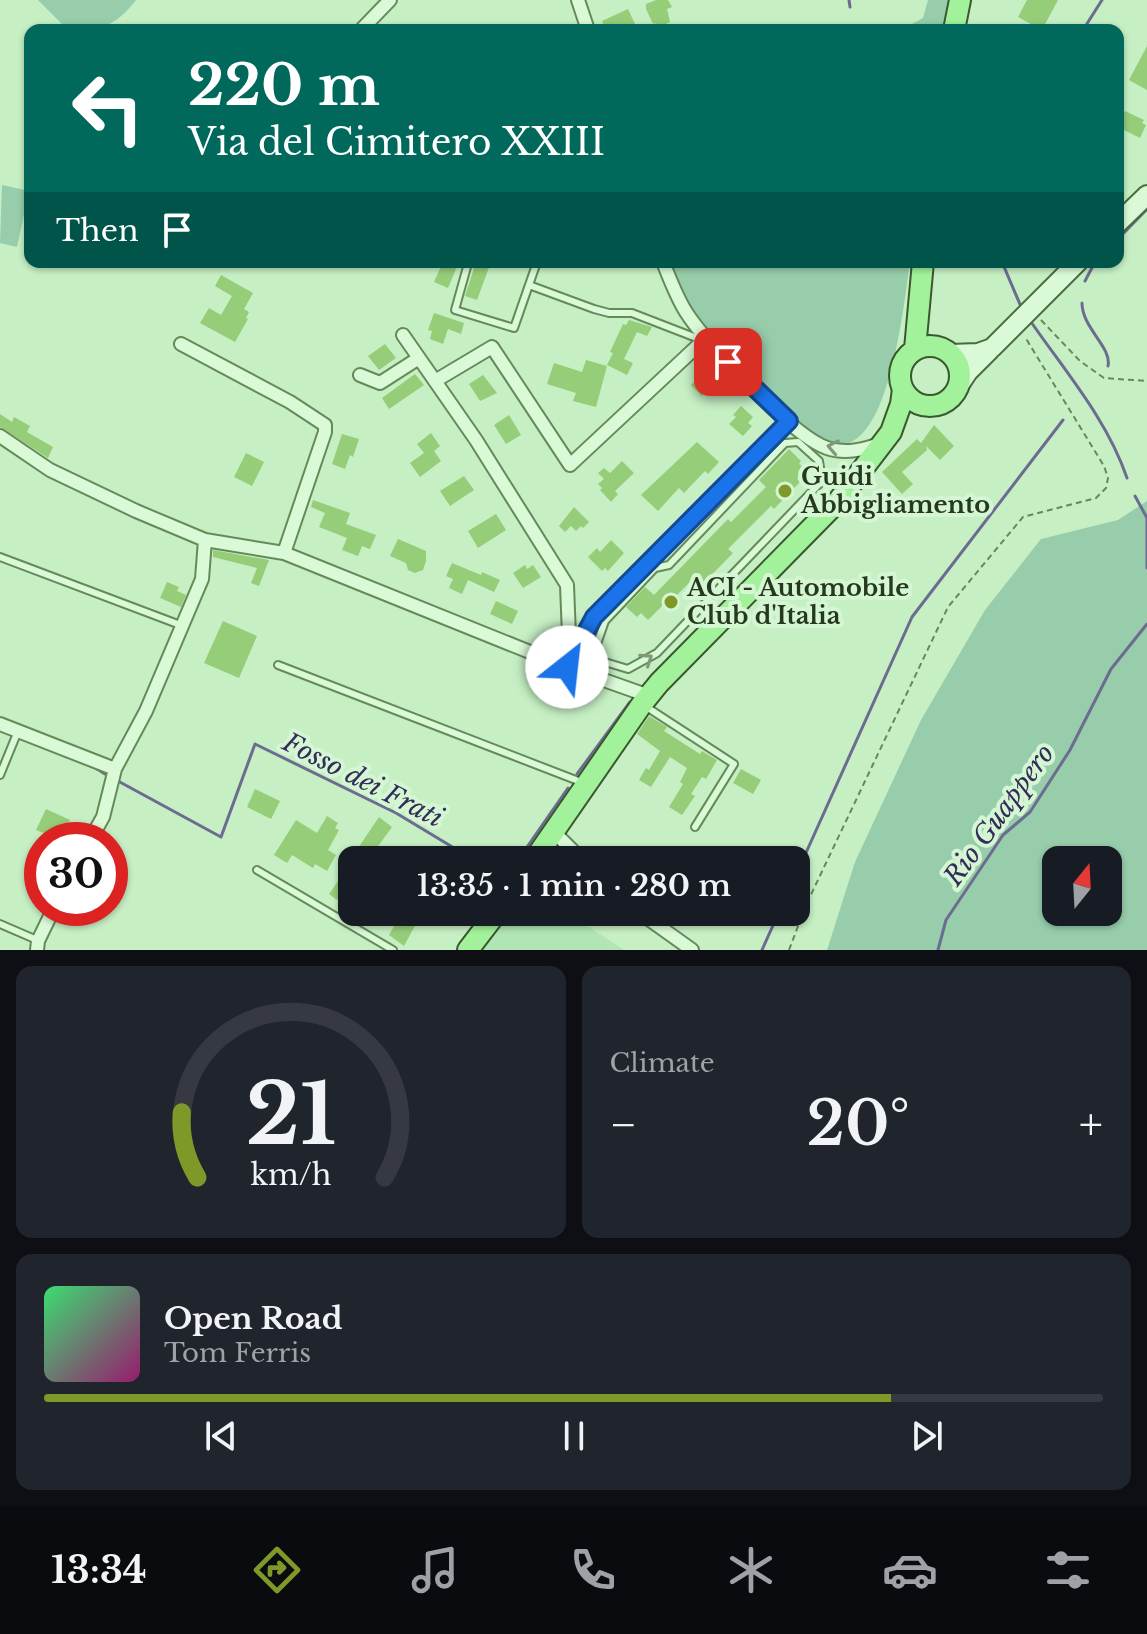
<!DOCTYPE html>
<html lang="en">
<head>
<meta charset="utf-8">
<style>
  :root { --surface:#171b24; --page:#20242c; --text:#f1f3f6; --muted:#9ea1a6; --line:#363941; --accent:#7f9929 }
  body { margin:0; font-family:"Libre Baskerville",serif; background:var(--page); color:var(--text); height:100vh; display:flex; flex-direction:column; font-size:30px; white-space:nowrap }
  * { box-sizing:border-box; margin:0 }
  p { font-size:26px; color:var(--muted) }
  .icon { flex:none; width:44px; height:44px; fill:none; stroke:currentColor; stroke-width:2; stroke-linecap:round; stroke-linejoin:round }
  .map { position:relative; height:950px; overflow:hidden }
  .side { display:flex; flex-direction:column; gap:16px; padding:16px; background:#0d0f14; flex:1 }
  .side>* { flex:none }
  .top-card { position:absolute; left:24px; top:24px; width:1100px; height:244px; border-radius:16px; box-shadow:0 2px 6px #0004; background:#00695c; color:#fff; overflow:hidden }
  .needle { width:52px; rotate:18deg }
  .controls { position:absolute; left:1042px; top:846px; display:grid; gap:16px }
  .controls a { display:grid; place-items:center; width:80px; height:80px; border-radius:16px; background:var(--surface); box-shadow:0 2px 6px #0004; font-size:40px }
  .speed { position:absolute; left:24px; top:822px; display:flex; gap:16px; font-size:40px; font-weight:700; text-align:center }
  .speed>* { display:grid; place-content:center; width:104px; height:104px; border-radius:50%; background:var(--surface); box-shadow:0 2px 6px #0004; line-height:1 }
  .speed .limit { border:12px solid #d22; background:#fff; color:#111 }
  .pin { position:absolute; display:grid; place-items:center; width:68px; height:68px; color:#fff; margin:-34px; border-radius:16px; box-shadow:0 4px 12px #0006 }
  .me { position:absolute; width:88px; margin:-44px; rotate:29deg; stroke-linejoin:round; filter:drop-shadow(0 0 6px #0008) }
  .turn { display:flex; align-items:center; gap:28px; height:168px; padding:0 32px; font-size:36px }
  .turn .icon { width:104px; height:104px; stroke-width:2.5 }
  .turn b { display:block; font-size:56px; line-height:68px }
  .then { display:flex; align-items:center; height:76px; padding:0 32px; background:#0003; gap:16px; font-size:30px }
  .big { font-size:60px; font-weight:600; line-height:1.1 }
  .side .widget { flex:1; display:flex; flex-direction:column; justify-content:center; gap:12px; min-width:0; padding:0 28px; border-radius:16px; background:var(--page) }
  .side .dial { align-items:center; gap:0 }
  .dial svg { height:208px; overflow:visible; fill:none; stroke:var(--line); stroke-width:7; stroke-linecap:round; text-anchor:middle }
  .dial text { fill:var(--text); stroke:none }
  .song { display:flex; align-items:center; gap:24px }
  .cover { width:96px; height:96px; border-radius:12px; background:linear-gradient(135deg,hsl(140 70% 55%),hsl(320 70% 35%)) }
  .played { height:8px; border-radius:4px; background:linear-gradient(90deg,var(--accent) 80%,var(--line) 80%) }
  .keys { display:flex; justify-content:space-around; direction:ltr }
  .heat { display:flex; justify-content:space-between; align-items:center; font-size:44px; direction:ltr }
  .side .tiles { flex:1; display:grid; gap:16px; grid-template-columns:1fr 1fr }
  .widget:last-child { grid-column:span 2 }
  .trip { position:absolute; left:338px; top:846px; width:472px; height:80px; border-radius:16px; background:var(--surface); box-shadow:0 2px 6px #0004; font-weight:600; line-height:80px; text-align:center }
  .dock { display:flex; height:128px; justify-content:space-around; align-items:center; background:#090b0e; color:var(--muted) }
  .dock .icon { width:56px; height:56px }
  .dock .current { color:var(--accent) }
  .dock b { font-size:36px; color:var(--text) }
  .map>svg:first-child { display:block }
  .farmland { fill:#b1e5b5 }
  .green { fill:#97cdab; fill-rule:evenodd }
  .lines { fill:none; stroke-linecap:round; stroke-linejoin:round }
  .stream { stroke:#6c6c90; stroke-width:3 }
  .building { fill:#96cd79 }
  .lane-casing { stroke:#658a5a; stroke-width:10 }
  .street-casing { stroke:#658a5a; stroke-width:16 }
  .secondary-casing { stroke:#496b3d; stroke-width:22 }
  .primary-casing { stroke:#3a572e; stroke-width:24 }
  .path { stroke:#658a5a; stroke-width:2; stroke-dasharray:6 4; stroke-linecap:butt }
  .lane { stroke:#d9f9d7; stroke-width:6 }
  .street { stroke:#d9f9d7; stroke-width:12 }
  .secondary { stroke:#d9f9d7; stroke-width:18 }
  .primary { stroke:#a1f29b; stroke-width:20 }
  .oneway { stroke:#80997a }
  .route-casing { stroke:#114b97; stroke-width:20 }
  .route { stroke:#1a73e8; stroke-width:14 }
  .poi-dot { fill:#7f9929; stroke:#d5f6d3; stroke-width:3 }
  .labels { text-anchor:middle; stroke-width:8; stroke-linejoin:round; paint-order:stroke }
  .poi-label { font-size:24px; font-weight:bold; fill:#26391e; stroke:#d5f6d3; text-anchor:start }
  .water-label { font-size:26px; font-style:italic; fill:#352d59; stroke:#d5f6d3 }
</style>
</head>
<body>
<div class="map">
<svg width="1147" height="950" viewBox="0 0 1147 950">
  <rect width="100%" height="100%" fill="#c6efc4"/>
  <path class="farmland" d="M509 912H566L624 950H481Z"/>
  <path class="green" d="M38 0H136C115 27 101 30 68 30Z
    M928 0H951L946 30H901L923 18Z
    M2 185 29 191 17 247 0 243Z
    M669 262H910C904 303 892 423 851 442 840 446 831 443 821 440L706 348 678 312 663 277Z
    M1147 501V950H827L855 862 921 720 985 610 1041 539 1118 520ZM1108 860V912H1056V860Z"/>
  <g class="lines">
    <path class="stream" d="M849 0 850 7
      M1083 30 1102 0
      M1118 239 1147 209
      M1002 262 1022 309
      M1085 281 1095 262
      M1082 303C1082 328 1112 347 1108 366
      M1029 319C1064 370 1107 419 1127 478
      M1135 496 1147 518V568
      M94 767 105 774
      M577 774 630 702
      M118 781 221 837 255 744 396 813 474 860
      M518 860 568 788
      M796 875 912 617 1063 420
      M762 950 779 912
      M938 950 946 920 1003 835 1030 812 1070 750 1111 669 1147 624"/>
  </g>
  <path class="building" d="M656 0H668L672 7 667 9 670 22 658 28 655 23 653 24 646 9V4Z
    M1027 0H1058L1042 30 1018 17Z
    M628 9 635 24 632 25 634 30H606L602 21Z
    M1147 46V90L1129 80Z
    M1125 111 1144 120 1142 123 1146 125 1140 138 1118 127V115L1122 117Z
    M443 262H459L448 288 434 282Z
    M476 262H491L477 300 465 296Z
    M221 275 253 293 244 309 249 312 246 318 248 319 235 342 200 323 209 308 221 315 232 296 215 286Z
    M434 313 464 323 461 334 448 329 443 344 430 339 432 331 428 330Z
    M629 320 652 327 647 336 637 332 624 359 633 363 627 375 607 365 613 353 610 352 623 324 626 325Z
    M385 344 396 358 379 370 368 356Z
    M586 360 607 366 596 407 573 401 576 393 547 384 554 363 582 372Z
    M707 369 719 380 702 396 691 385Z
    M415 374 424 385 389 409 382 398Z
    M483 375 497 393 480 401 469 384Z
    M741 406 753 417 748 423 752 426 743 436 729 424 736 417 733 415Z
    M0 414 12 422 14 417 30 426 27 432 53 447 48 458 0 427Z
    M509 415 521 435 506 444 494 425Z
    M934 425 954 446 940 460 926 446 927 450 902 472 913 484 902 494 882 472 917 439 921 443Z
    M431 433 440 446 434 451 441 461 420 477 410 463 424 453 417 444Z
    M342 434 359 439 353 457 350 455 345 469 332 464Z
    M697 442 719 462 708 474 705 471 684 493 679 488 658 511 641 495Z
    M789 449 801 461 799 464 803 467 798 472 801 475 797 479 800 482 774 509 771 506 728 549 733 553 698 589 690 582 676 596 680 599 669 611 663 605 648 620 641 613 637 617 626 607 645 587 654 595 728 519 731 522 766 487 759 480Z
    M246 453 264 462 252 486 234 477Z
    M622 461 634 473 615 491 618 494 611 502 600 490 602 488 598 484 604 479 598 473 604 468 610 473Z
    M464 476 474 490 450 506 440 491Z
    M313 500 350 513 346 524 376 535 370 549 362 546 358 556 342 550 347 538 319 527 325 513 311 507Z
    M574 507 589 522 583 528 581 526 576 531 571 526 565 532 559 526Z
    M496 514 506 530 478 548 468 531Z
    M398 539 426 551V561L423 570 415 573 408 570 406 563 390 556Z
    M611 540 624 553 608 571 605 568 602 571 588 557 597 548 600 552Z
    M213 550 269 560 259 586 251 583 257 568 213 557Z
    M452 563 481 575 482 572 500 580 494 592 468 580 462 594 449 588 453 579 446 576Z
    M525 565 527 569 533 565 541 577 523 588 513 573Z
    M167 582 179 587 177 591 186 595 181 607 160 598Z
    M496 601 518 611 512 624 490 614Z
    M223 621 257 636 239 678 204 663Z
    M649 716 667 727 664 731 700 754 702 751 717 760 706 779 702 777 691 794 695 796 682 815 669 807 683 784 680 782 687 768 670 757 651 787 639 780 646 768 649 770 660 751 637 734Z
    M741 769 761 780 753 794 733 783Z
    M255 789 280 801 271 819 247 807Z
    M46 809 70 820 61 840 36 830Z
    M327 816 338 823 335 828 339 830 328 850 336 855 327 871 315 864 313 868 292 855 287 863 274 855 296 820 317 833Z
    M379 817 392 827 368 860H350Z
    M352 861V886L349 884 337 900 329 894Z
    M381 912H399L417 922 404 946 389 935 397 921Z"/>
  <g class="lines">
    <defs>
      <path id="lane" d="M467 267 455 310 514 328 537 262
        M529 285 594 309 609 313H632L694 337 702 338
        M0 557 183 626
        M575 653 628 669 657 653 822 481 819 461 798 442 785 443 669 565 655 568 605 621 592 658
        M278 665 581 782
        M645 706 734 764 695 827
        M0 775 18 731
        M257 870 393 950
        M0 924 37 940"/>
      <path id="street" d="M578 0 588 30
        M361 30 390 0
        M663 262C670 279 676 296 686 312 706 344 793 436 827 448 844 454 865 450 881 443
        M403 335 476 440 567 585 569 636 567 667
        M181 344 290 402 325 425V432L284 553
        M360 375 380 383 419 358
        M435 381 492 347 570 465 706 338
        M0 436 50 470 136 511 205 540 284 553 567 667 649 696
        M570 661 594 617 789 421
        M0 724 115 769
        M554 832 582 860
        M90 840 103 817 115 769 146 711 202 579 205 540
        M639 912 692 950
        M37 950 38 941 54 908"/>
      <path id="secondary" d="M1118 223 1147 195
        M950 354 978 353 992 348
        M958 387 968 372 1078 262"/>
      <path id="primary" d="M954 30 960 0
        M900 376a30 30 0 1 1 60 0a30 30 0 1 1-60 0Z
        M915 349 923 262
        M534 860 642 704 659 683 839 500 891 432 901 404 903 389
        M468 950 497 912"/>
    </defs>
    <use href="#lane" class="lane-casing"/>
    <use href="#street" class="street-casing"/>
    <use href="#secondary" class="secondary-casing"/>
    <use href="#primary" class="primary-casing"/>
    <path class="path" d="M1041 320 1080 361 1104 378 1147 381
      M789 950 806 905 948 607 1023 517 1096 498 1106 488 1108 478 1104 466 1025 337"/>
    <use href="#lane" class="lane"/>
    <use href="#street" class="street"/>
    <use href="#secondary" class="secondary"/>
    <use href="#primary" class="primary"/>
  </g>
  <defs><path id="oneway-chevron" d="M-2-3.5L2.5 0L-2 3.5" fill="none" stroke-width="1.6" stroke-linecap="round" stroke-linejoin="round" transform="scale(2)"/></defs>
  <g class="oneway">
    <use href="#oneway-chevron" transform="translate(833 447) rotate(-169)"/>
    <use href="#oneway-chevron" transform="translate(647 659) rotate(-34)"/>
  </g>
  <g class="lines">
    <defs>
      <path id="route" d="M567 667 594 617 789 421 728 362"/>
    </defs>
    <use href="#route" class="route-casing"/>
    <use href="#route" class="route"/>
  </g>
  <g class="poi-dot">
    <circle cx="785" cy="491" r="8"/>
    <circle cx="671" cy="602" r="8"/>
  </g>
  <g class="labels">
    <g class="poi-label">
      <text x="801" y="485">Guidi<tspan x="801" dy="28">Abbigliamento</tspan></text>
      <text x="687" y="596">ACI - Automobile<tspan x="687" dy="28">Club d'Italia</tspan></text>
    </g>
    <g class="water-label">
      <text transform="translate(363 780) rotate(27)" y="9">Fosso dei Frati</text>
      <text transform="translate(999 815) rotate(-54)" y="9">Rio Guappero</text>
    </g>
  </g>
</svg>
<div class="controls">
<a><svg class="needle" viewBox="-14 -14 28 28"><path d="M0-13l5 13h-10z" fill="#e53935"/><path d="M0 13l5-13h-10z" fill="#9ea1a6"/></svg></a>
</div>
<div class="speed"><div class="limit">30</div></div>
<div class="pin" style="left:728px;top:362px;background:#d93025"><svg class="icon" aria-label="arrive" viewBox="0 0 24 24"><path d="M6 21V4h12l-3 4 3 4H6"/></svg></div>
<svg class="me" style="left:567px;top:667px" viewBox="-20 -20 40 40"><circle r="19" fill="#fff"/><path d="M0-13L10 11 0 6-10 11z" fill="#1a73e8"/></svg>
<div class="trip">13:35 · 1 min · 280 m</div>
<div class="top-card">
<div class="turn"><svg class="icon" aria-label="left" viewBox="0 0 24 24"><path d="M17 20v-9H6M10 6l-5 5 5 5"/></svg><div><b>220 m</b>Via del Cimitero XXIII</div></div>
<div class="then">Then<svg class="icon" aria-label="arrive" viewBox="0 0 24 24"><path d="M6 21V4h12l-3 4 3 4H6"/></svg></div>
</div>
</div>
<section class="side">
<div class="tiles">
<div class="widget dial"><svg viewBox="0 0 100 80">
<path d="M14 69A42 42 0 1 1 86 69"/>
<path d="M14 69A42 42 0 0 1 8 44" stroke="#7f9929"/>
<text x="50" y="56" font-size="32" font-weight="700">21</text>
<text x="50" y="72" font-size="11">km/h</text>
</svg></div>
<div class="widget"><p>Climate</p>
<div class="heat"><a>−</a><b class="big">20°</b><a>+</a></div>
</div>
<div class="widget">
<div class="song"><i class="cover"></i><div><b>Open Road</b><p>Tom Ferris</p></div></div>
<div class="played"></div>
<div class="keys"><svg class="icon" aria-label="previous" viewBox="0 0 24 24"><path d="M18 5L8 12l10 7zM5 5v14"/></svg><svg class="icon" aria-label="pause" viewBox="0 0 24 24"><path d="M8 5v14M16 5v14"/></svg><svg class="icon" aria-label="next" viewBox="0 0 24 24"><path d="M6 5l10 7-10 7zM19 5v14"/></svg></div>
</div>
</div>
</section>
<nav class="dock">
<b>13:34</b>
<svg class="icon current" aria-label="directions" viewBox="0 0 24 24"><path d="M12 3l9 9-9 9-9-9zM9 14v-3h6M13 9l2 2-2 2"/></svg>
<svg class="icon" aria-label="music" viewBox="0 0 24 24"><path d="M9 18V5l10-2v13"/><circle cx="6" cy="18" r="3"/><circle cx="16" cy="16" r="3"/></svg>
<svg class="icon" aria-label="phone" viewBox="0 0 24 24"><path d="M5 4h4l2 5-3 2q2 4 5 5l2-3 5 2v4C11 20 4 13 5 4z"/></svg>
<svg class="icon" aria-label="climate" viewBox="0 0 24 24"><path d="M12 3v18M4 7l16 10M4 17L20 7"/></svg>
<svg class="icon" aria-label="car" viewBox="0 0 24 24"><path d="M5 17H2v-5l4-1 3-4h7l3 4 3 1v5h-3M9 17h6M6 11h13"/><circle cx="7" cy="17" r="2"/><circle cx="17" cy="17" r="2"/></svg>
<svg class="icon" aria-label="filters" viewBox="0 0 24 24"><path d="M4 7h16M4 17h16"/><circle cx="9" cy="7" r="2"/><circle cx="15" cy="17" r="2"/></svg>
</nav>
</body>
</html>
